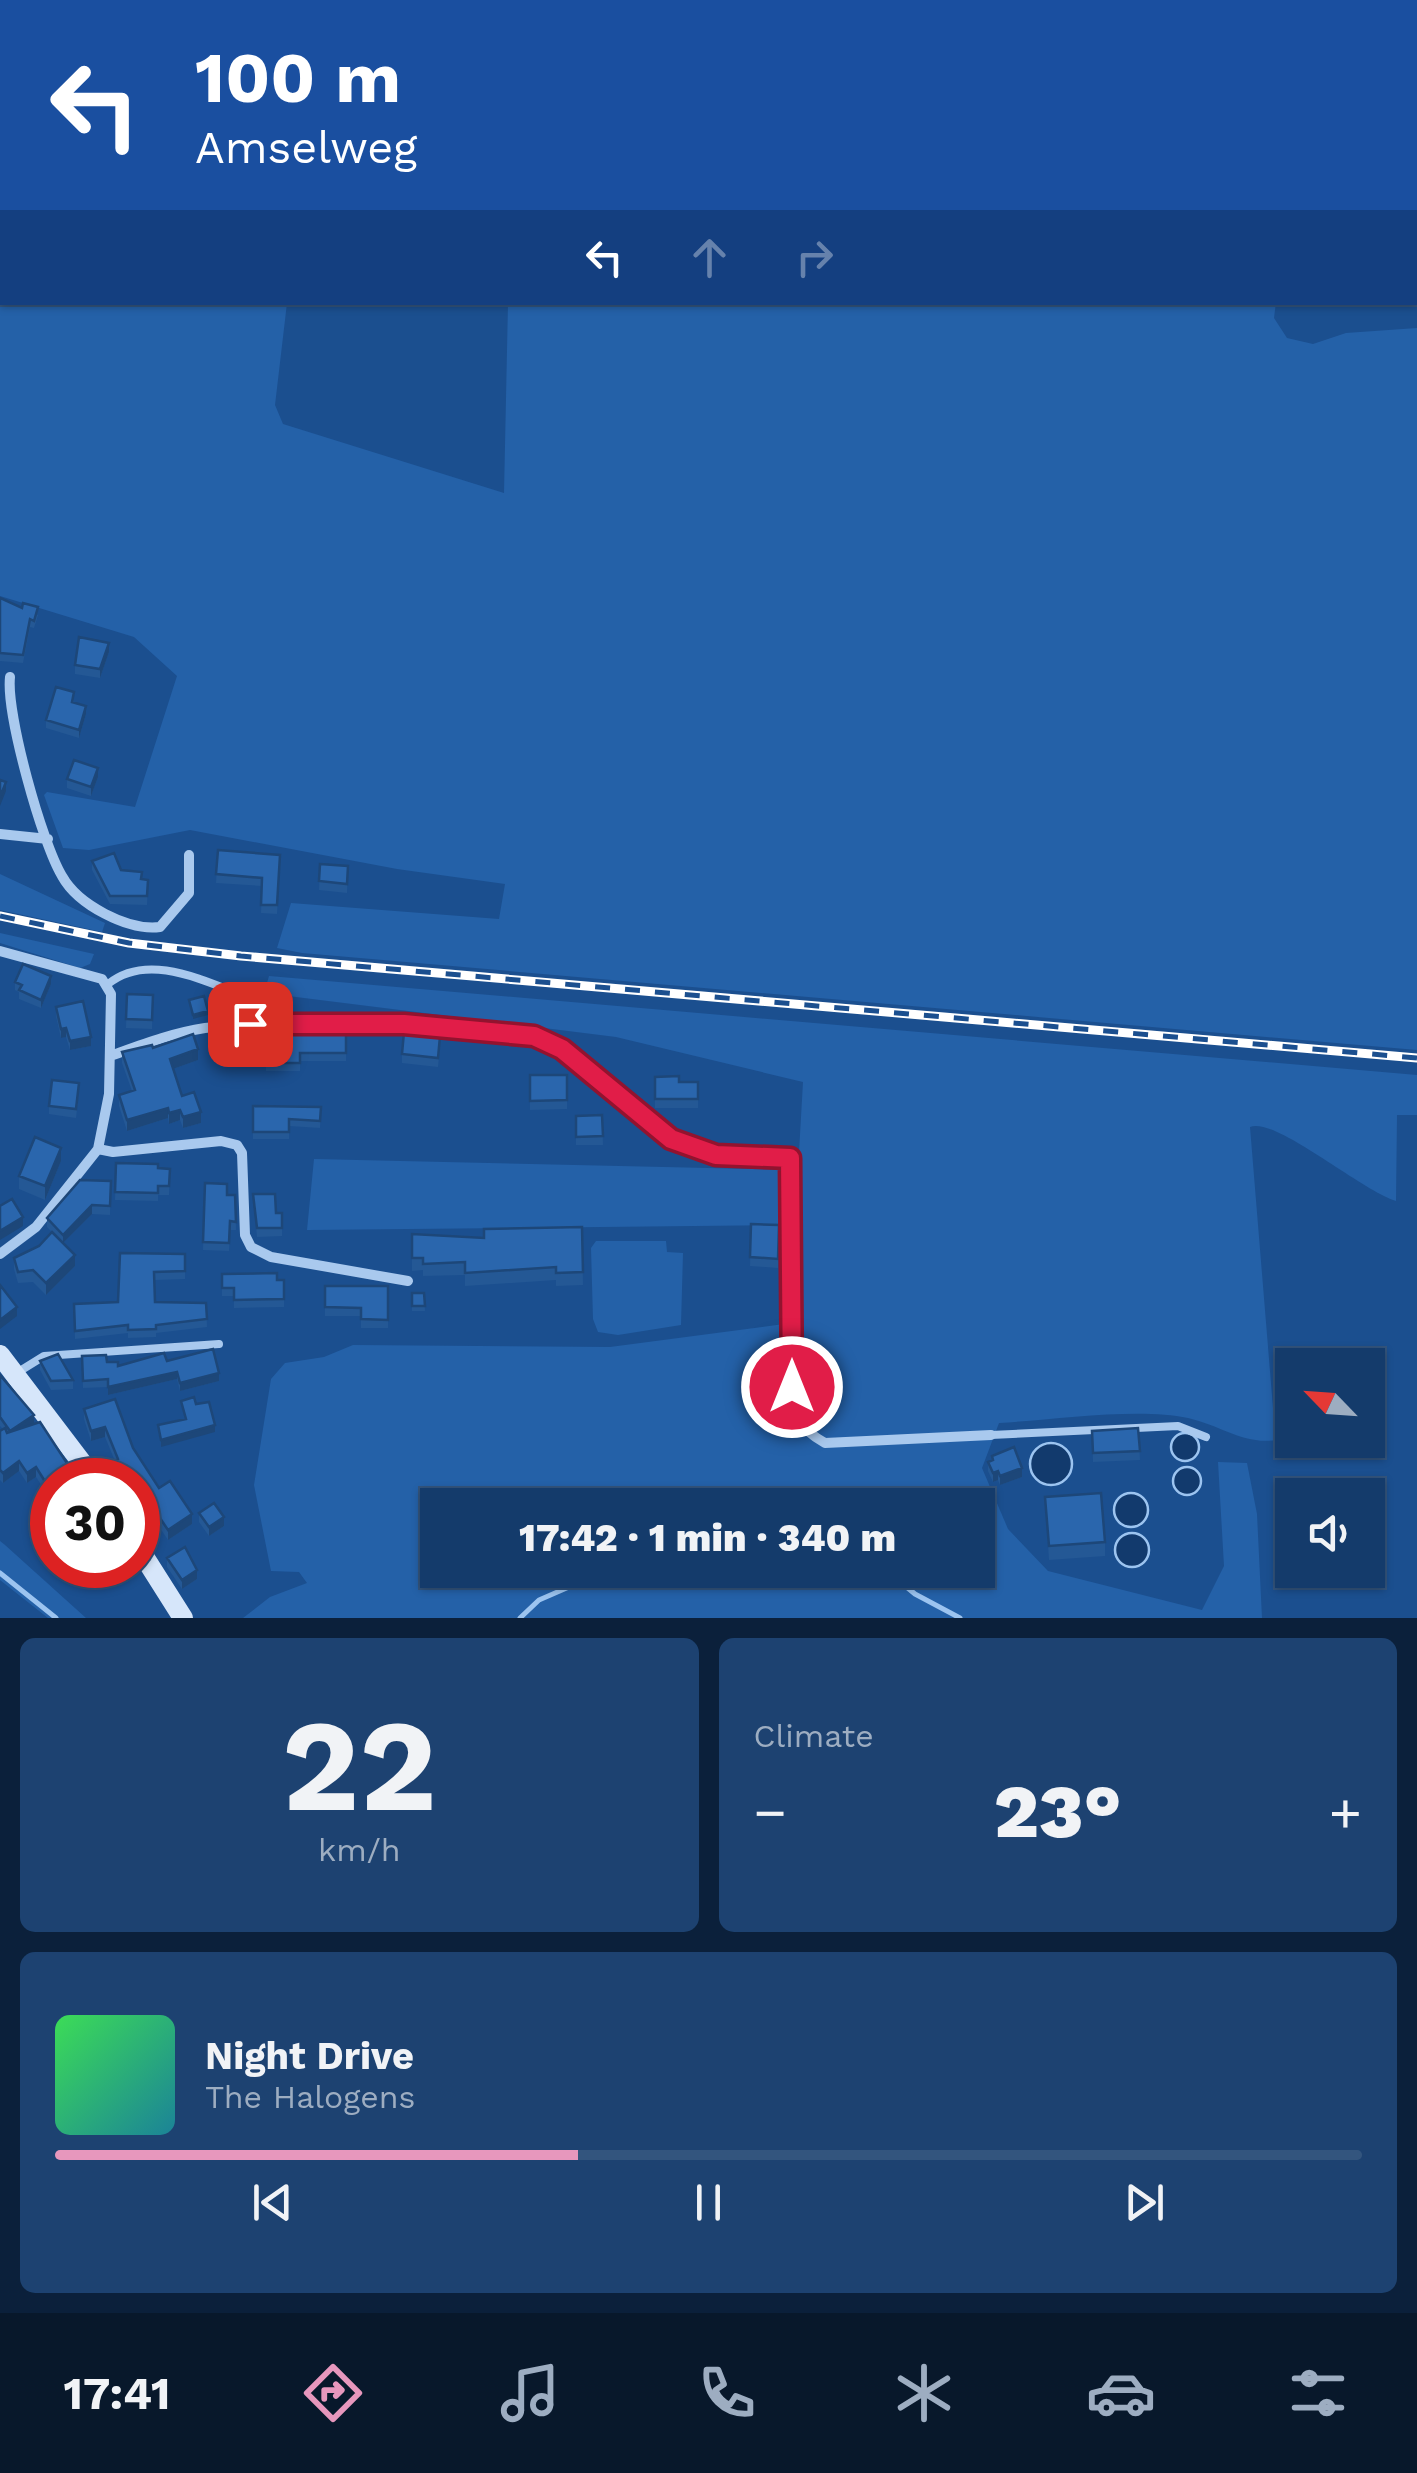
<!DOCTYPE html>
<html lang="en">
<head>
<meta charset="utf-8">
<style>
  :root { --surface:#143b6b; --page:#1d4271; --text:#f1f3f6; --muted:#9dadc1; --line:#33557e; --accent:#e797bd }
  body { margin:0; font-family:"Work Sans",sans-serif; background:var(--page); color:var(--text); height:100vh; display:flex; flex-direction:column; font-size:38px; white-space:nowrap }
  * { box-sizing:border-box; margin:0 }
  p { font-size:32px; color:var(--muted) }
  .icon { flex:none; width:55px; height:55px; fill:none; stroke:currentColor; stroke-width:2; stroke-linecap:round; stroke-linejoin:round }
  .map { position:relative; height:1618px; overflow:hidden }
  .panel { display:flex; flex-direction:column; gap:20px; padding:20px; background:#0b203b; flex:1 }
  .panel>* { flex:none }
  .top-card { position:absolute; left:0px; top:0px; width:1418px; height:305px; box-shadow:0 2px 8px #0004,0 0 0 2px var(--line); background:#1a4fa0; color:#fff; overflow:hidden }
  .needle { width:65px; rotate:295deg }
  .fabs { position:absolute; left:1275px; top:1348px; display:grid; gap:20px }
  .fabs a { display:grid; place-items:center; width:110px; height:110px; border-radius:0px; background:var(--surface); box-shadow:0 2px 8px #0004,0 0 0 2px var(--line); font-size:50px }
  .speed { position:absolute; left:30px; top:1458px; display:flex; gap:20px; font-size:50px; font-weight:700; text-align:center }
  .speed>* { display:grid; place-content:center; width:130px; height:130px; border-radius:50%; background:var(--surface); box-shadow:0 2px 8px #0004,0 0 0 2px var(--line); line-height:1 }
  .speed .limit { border:15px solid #d22; background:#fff; color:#111 }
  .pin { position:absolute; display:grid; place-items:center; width:85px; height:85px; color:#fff; margin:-42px; border-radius:20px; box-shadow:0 5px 15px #0006 }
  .me { position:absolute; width:110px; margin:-55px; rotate:0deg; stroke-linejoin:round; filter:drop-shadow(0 0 8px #0008) }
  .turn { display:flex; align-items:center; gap:35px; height:210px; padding:0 30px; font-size:45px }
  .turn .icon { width:130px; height:130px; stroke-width:2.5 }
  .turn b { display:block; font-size:70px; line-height:85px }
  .lanes { display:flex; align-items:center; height:95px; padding:0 30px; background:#0003; justify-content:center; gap:50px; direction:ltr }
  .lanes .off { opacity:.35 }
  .big { font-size:75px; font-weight:800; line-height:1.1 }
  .panel .widget { flex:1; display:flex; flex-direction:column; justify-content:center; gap:15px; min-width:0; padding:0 35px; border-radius:15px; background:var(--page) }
  .panel .dial { align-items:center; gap:0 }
  .dial b { font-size:130px; line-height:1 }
  .song { display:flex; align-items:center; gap:30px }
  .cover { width:120px; height:120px; border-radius:15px; background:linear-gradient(135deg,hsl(130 70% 55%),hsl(190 70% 35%)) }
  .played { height:10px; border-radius:5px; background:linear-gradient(90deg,var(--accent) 40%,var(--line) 40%) }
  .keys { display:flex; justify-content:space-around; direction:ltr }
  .heat { display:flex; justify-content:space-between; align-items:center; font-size:55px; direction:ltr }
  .panel .tiles { flex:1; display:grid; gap:20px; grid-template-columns:1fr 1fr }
  .widget:last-child { grid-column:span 2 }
  .trip { position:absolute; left:420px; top:1488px; width:575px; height:100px; border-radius:0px; background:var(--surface); box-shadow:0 2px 8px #0004,0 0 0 2px var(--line); font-weight:800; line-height:100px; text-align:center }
  .menu { display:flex; height:160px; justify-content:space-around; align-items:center; background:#08182b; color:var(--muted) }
  .menu .icon { width:70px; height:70px }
  .menu .current { color:var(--accent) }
  .menu b { font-size:45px; color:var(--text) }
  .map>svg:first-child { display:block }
  .green { fill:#2461a8; fill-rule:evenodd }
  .water { fill:#123a6d; stroke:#9cc4f0; stroke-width:2.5 }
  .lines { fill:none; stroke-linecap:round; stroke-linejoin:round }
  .stream { stroke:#9cc4f0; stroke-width:5 }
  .lane { stroke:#a9c9ee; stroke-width:8 }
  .street { stroke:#a9c9ee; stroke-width:10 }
  .secondary { stroke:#d6e6fa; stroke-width:20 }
  .rail-casing { stroke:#fff; stroke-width:9 }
  .rail { stroke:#1b4f8f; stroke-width:5; stroke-dasharray:15; stroke-linecap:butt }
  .wall { fill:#245895 }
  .shaded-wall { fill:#1d4779 }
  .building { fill:#2a66ad; stroke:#1d4779; stroke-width:2.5 }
  .route-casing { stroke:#92132f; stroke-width:25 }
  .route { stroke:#e11d48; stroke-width:18 }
</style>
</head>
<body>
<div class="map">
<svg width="1417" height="1618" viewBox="0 0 1417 1618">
  <rect width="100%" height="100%" fill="#1b4f8f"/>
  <path class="green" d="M520 0H1313L1314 2H519Z
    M0 34 2 302 287 303 275 405 283 424 504 493 508 303 1276 302 1274 318 1287 338 1313 344 1346 333 1417 328V1050L302 953 277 948 291 903 499 919 505 884 397 869 190 830 89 850 63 848 44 795 47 792 135 807 177 676 134 637 0 596Z
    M0 874 105 923 102 932 0 910Z
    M0 933 94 954 90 964 80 968 0 943Z
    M269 976 1417 1075V1115H1397L1396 1201C1362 1191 1274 1116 1250 1127L1273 1408 1292 1409V1436C1250 1451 1227 1427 1188 1418 1138 1407 1052 1420 999 1423L982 1468 1008 1529 1048 1571 1202 1610 1224 1566 1218 1462 1247 1463 1257 1514 1262 1618H243L270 1597 307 1583 299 1572 271 1571 254 1485 271 1379 285 1363 324 1357 353 1345 610 1347 784 1324 786 1225 307 1230 314 1159 798 1170 803 1082 616 1037 264 993ZM438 1505H978V1570H438Z
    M596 1241H666L667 1252 683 1253 681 1325 618 1335 598 1332 593 1319 591 1248Z
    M0 1541 5 1545 86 1618H48L0 1580Z"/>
  <path class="water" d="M1171 1447a14 14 0 1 1 28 0a14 14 0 1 1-28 0Z
    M1030 1464a21 21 0 1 1 42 0a21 21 0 1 1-42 0Z
    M1173 1481a14 14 0 1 1 28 0a14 14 0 1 1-28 0Z
    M1114 1510a17 17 0 1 1 34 0a17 17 0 1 1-34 0Z
    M1115 1550a17 17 0 1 1 34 0a17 17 0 1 1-34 0Z"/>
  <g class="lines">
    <path class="stream" d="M886 1570 915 1594 960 1618
      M0 1573 56 1618
      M520 1618 539 1600 608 1570"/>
    <path class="lane" d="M108 984C150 950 209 984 253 999L250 1024
      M15 1374 44 1356 219 1344
      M991 1435 1178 1426 1206 1437"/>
    <path class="street" d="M10 677C6 714 42 843 62 876 78 905 128 931 160 927L189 893V855
      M0 834 48 839
      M0 951 102 979 111 994 109 1094 98 1149 36 1227 0 1254
      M110 1056C141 1045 172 1033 205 1028 267 1019 493 1016 546 1040 601 1064 635 1128 692 1149 723 1161 758 1152 790 1158L792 1387C795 1416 798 1428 825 1443L991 1435
      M98 1149 113 1152 221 1141 237 1145 242 1153 245 1235 251 1247 271 1257 408 1281"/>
    <path class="secondary" d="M0 1355 95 1480
      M138 1547 183 1618"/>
    <defs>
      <path id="rail" d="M0 916 129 943 241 956 1417 1058"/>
    </defs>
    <use href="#rail" class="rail-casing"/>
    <use href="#rail" class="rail"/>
  </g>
  <path class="wall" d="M0 598 38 615 34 628 30 627 23 663 0 661Z
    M109 652 100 678 75 674V665Z
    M74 700 73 703 86 714 79 738 46 728V720Z
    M98 777 91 796 67 788V779Z
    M218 850 280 855 277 914 261 913 262 886 216 883Z
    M92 861 121 870 141 879 148 880 147 905 110 904 92 870Z
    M320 864 348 866 347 893 319 890Z
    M15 982 51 984 41 1008 19 999V992L15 990Z
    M127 994 153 995 152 1029 126 1028Z
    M56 1007 91 1046 70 1050 66 1037 61 1038 56 1016Z
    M217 1029 346 1032V1061H300V1071H266V1060H216Z
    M440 1045 438 1067 402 1063V1054Z
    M153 1048 198 1060 173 1069 182 1096 201 1123 183 1128 180 1120 169 1124 168 1118 127 1131 119 1106V1095L132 1091 122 1063V1052Z
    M530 1075H567V1109L530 1110Z
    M655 1077 679 1082H698V1108H655Z
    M79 1092 76 1118 49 1114V1106Z
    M253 1106 321 1107 320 1128 289 1126V1139H253Z
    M602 1115 603 1145H576V1116Z
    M61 1161 45 1200 19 1189V1176Z
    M116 1163 170 1169 169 1195H158V1201L115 1200Z
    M111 1181 110 1215 92 1214 63 1243 75 1266 46 1295 33 1282 18 1283 14 1269V1258L39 1246 54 1234 47 1227V1218Z
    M205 1183 227 1195H235L236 1230H230L229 1251 203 1250Z
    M253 1194 276 1213H282V1236L257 1237Z
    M751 1224 779 1225 778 1268 750 1266Z
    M582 1227 583 1285 556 1286V1280L465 1286V1275L423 1276V1270L412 1271V1234L484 1238Z
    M120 1253 185 1254V1279L155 1280V1302L206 1303 207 1327 156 1333V1337L128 1338V1333L75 1339 74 1304 118 1302Z
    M222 1274 284 1280V1307L234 1308V1296H222Z
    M325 1286H388V1328H361V1316H325Z
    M412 1293H424L425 1311H412Z
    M82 1356 118 1366 167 1361 219 1381 180 1391 177 1379 108 1395V1387L83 1388Z
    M40 1361 73 1380V1389L51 1390 40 1370Z
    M0 1375 34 1424 52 1480V1517L45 1505V1495L47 1494 36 1477 27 1483 19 1471 3 1483 0 1480V1431L3 1429 0 1426Z
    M84 1409 133 1448 159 1488 192 1524 168 1540 142 1501 138 1480H114L110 1474V1464L115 1461 105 1437 91 1441 84 1419Z
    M1138 1428 1140 1460 1093 1462 1092 1431Z
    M992 1456 1022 1477 1000 1485 998 1480 993 1482 988 1471V1462L992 1461Z
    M1045 1497 1105 1542V1556L1049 1560Z
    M199 1513 224 1526 209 1536 199 1522Z
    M167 1558 197 1579 182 1589 167 1567Z"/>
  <path class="shaded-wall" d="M109 643V652L100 678V669Z
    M86 706V714L79 738V730Z
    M98 768V777L91 796V787Z
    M6 782V791L0 806V797Z
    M51 976V984L41 1008V1000Z
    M208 1011V1015L193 1019V1015Z
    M66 1028V1037L61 1038V1029Z
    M91 1037V1046L70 1050V1041Z
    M198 1049V1060L170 1070V1059Z
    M168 1108V1118L127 1131V1120Z
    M180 1110V1120L169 1124V1113Z
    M201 1112V1123L183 1128V1117Z
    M61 1148V1161L45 1200V1186Z
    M92 1205V1214L63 1243V1235Z
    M23 1217V1226L0 1240V1231Z
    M75 1255V1266L46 1295V1283Z
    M17 1307V1316L0 1329V1320Z
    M177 1372V1379L108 1395V1387Z
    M219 1373V1381L180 1391V1383Z
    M34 1415V1424L10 1431Z
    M215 1425V1432L161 1447V1440Z
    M105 1427V1437L91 1441V1431Z
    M19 1461V1471L3 1483V1473Z
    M36 1467V1477L27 1483V1473Z
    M1022 1468V1477L1000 1485V1476Z
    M998 1471V1480L993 1482V1473Z
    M142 1491V1501L138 1504V1495Z
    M192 1514V1524L168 1540V1530Z
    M224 1517V1526L209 1536V1527Z
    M197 1570V1579L182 1589V1580Z"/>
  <path class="building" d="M0 598 22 608 23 603 38 607 34 621 30 619 23 655 0 653Z
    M79 637 109 643 100 669 75 665Z
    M56 687 74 692 72 702 86 706 79 730 46 720Z
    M74 760 98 768 91 787 67 779Z
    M0 780 6 782 0 797Z
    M218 850 280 855 277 905H261L262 878 216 874Z
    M114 853 121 870 142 872 141 879 148 880 147 896H110L92 861Z
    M320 864 348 866 347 884 319 881Z
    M23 964 51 976 41 1000 19 990 22 985 15 982Z
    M127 994 153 995 152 1020 126 1019Z
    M204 996 208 1011 193 1015 189 1000Z
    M83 1001 91 1037 70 1041 66 1028 61 1029 56 1007Z
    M217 1029 346 1032V1053H300V1063H266V1052H216Z
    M404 1032 440 1036 438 1058 402 1054Z
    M193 1034 198 1049 170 1059 182 1096 194 1092 201 1112 183 1117 180 1110 169 1113 168 1108 127 1120 119 1095 135 1090 122 1052 152 1045 153 1048Z
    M530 1075H567V1100L530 1101Z
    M679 1076V1082H698V1099H655V1077Z
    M52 1080 79 1083 76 1109 49 1106Z
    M253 1106 321 1107 320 1121 289 1119V1132H253Z
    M602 1115 603 1136 576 1137V1116Z
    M35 1137 61 1148 45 1186 19 1176Z
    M116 1163 158 1164V1168L170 1169 169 1186H158V1193L115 1192Z
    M80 1180 111 1181 110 1206 92 1205 63 1235 47 1218Z
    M205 1183 227 1184V1195H235L236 1222 230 1221 229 1243 203 1242Z
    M253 1194H275L276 1213H282V1228H257Z
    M12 1199 23 1217 0 1231V1206Z
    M751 1224 779 1225 778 1259 750 1257Z
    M582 1227 583 1272 556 1273V1267L465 1273V1262L423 1264V1258H412V1234L484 1238V1229Z
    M52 1232 75 1255 46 1283 33 1270 18 1272 14 1258 39 1246Z
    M120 1253 185 1254V1271L154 1272 155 1302 206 1303 207 1319 156 1325V1329L128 1330V1325L75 1331 74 1304 118 1302Z
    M277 1273V1280H284V1299L234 1300V1288H222V1274Z
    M0 1285 17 1307 0 1320Z
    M325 1286H388V1320L361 1319V1308L325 1307Z
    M412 1293H424L425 1306H412Z
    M213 1349 219 1373 180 1383 177 1372 108 1387V1379L83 1381 82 1356 106 1355 107 1362H118V1366L164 1353 167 1361Z
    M58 1354 73 1380 51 1381 40 1361Z
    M0 1375 34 1415 10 1431 0 1417Z
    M194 1397 196 1404 209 1402 215 1425 161 1440 158 1425 186 1419 181 1401Z
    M115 1399 133 1448 159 1488 170 1481 192 1514 168 1530 142 1491 138 1495V1480H120L110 1464 118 1459 105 1427 91 1431 84 1409Z
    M40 1422 78 1480H52V1507L45 1495 51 1491 36 1467 27 1473 19 1461 3 1473 0 1470V1431L5 1428 7 1433Z
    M1138 1428 1140 1451 1093 1453 1092 1431Z
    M1014 1447 1022 1468 1000 1476 998 1471 993 1473 988 1462 993 1460 992 1456Z
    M1101 1493 1105 1542 1049 1546 1045 1497Z
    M214 1503 224 1517 209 1527 199 1513Z
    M185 1547 197 1570 182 1580 167 1558Z"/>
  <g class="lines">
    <defs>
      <path id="route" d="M250 1024H404L534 1036 562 1049 671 1139 716 1155 790 1158 792 1387"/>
    </defs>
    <use href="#route" class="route-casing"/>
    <use href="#route" class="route"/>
  </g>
</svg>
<div class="fabs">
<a><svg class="needle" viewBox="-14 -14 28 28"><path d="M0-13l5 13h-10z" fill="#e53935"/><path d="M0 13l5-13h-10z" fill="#9dadc1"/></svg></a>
<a><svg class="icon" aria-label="sound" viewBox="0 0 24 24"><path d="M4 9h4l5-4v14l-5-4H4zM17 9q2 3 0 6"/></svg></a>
</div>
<div class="speed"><div class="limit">30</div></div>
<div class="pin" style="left:250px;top:1024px;background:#d93025"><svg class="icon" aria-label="arrive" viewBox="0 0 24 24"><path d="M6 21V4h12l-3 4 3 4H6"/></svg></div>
<svg class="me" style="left:792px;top:1387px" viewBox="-20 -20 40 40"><circle r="17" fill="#e11d48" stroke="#fff" stroke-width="3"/><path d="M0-11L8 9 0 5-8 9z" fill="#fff"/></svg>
<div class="trip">17:42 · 1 min · 340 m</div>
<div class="top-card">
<div class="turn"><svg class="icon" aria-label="left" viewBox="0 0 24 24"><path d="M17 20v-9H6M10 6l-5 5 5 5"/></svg><div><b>100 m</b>Amselweg</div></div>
<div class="lanes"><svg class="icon" aria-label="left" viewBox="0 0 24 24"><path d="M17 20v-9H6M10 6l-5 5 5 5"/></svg><svg class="icon off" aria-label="ahead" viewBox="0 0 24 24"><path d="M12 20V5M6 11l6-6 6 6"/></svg><svg class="icon off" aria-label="right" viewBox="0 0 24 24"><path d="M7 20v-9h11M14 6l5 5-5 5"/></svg></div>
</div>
</div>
<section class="panel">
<div class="tiles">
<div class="widget dial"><b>22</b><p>km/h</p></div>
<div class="widget"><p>Climate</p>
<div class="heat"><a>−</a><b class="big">23°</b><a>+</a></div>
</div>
<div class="widget">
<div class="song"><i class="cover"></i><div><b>Night Drive</b><p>The Halogens</p></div></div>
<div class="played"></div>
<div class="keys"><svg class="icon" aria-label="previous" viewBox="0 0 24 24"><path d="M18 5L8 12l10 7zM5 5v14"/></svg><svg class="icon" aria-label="pause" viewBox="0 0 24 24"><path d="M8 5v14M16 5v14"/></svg><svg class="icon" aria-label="next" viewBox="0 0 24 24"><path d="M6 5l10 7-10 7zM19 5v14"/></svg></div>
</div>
</div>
</section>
<nav class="menu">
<b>17:41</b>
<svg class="icon current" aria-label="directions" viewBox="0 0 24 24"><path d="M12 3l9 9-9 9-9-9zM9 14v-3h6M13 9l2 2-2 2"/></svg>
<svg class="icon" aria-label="music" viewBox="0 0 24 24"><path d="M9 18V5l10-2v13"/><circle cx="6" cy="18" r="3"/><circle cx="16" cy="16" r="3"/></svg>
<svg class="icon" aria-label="phone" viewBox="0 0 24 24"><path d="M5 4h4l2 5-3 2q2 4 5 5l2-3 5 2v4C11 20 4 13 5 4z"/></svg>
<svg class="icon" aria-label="climate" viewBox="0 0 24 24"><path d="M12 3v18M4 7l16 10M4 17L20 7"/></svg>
<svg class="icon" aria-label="car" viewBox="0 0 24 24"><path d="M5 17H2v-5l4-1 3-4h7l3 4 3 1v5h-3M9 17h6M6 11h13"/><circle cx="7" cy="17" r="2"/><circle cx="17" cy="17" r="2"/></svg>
<svg class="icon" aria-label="filters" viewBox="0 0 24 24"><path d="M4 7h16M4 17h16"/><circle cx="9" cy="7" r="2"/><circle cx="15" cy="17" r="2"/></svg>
</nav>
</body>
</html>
